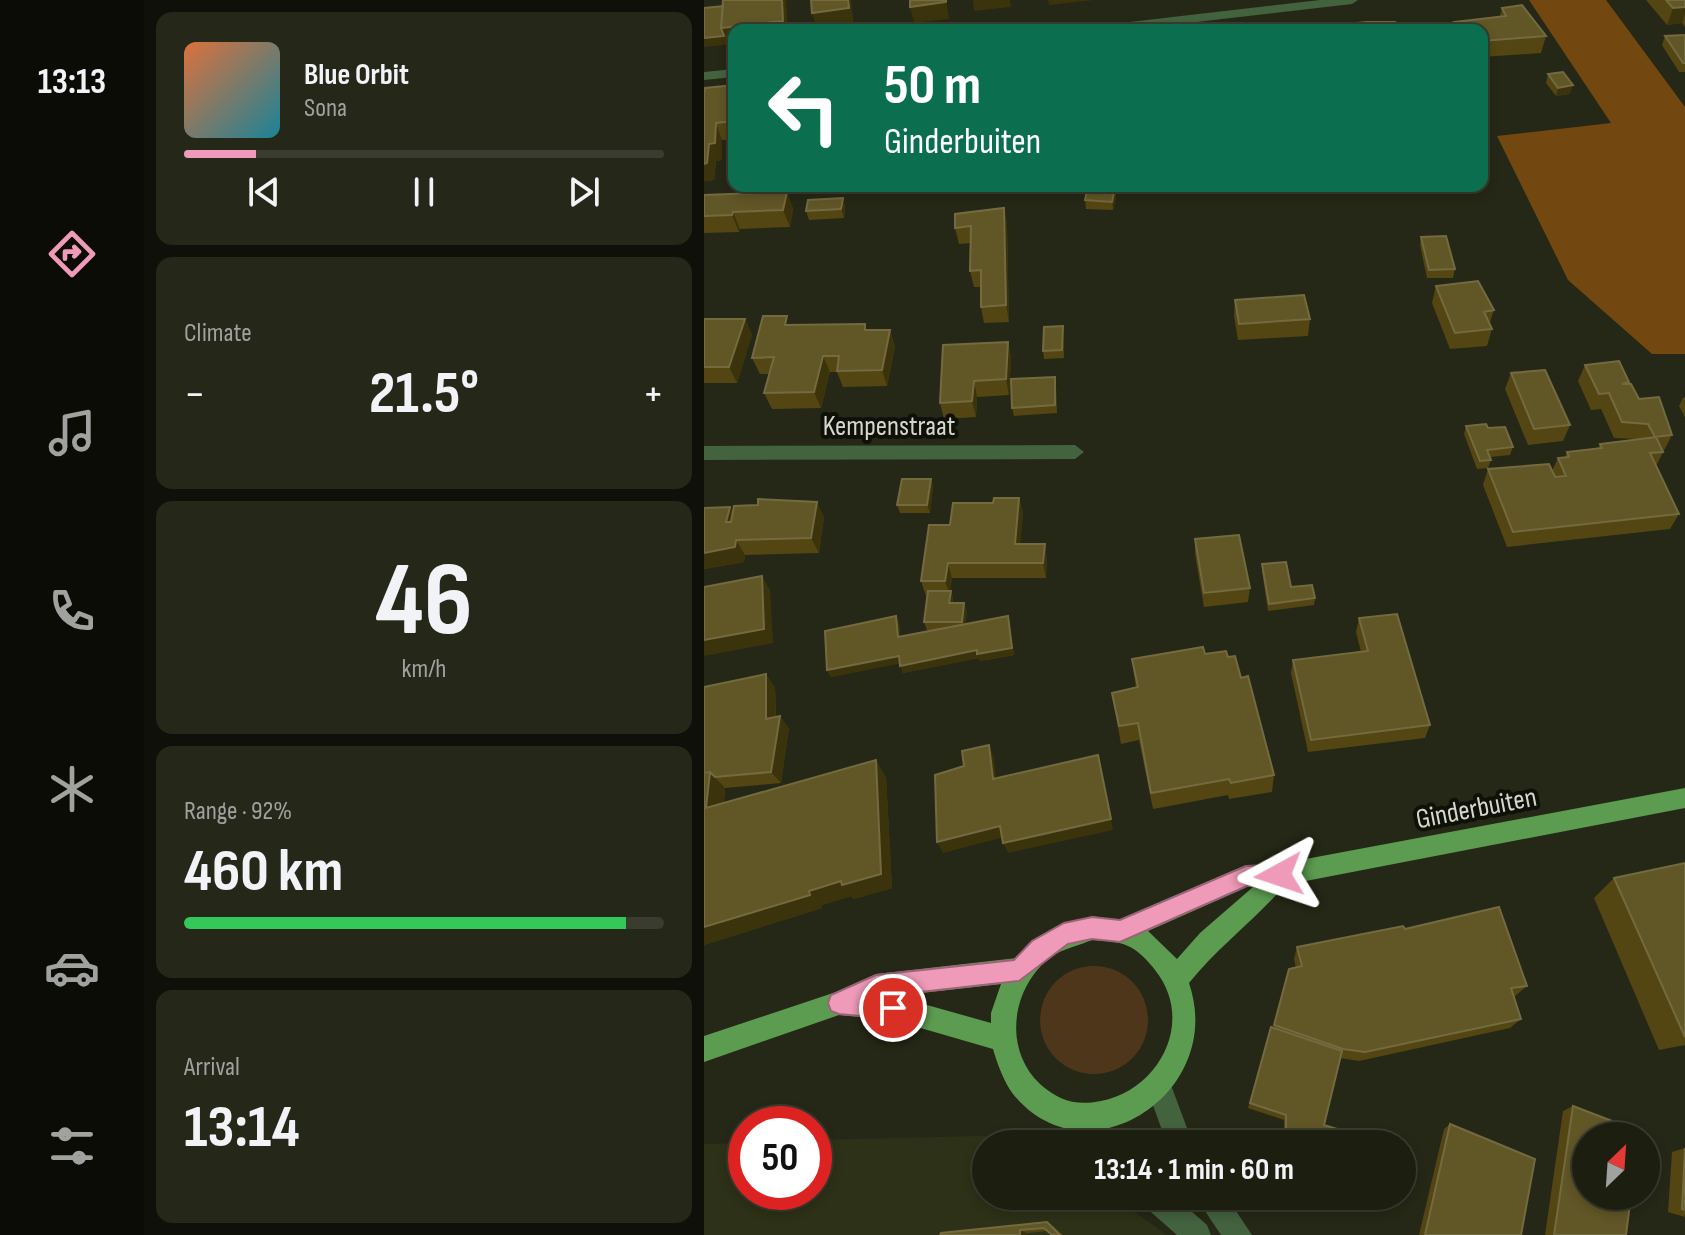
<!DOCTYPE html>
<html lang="en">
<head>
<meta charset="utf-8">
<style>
  :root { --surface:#1c1e10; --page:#252719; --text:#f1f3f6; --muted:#a0a29f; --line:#3a3c30; --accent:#ef9ab8 }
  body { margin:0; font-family:"Sofia Sans Condensed",sans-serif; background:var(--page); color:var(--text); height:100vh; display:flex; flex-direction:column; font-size:30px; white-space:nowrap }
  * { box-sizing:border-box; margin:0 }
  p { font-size:26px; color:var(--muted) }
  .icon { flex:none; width:44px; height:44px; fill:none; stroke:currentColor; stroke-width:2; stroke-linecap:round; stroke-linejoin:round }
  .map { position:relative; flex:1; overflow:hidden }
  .panel { display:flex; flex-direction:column; gap:12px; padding:12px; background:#0f1009; width:560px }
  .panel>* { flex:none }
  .guide { position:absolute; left:24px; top:24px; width:760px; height:168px; border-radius:16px; box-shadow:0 4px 12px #0003,0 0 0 2px var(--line); background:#0b6e4f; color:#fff; overflow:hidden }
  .needle { width:52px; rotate:25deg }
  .buttons { position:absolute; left:868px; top:1122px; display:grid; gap:16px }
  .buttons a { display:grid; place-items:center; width:88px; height:88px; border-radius:50%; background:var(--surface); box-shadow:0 4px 12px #0003,0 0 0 2px var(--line); font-size:40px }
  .speed { position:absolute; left:24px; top:1106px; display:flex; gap:16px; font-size:40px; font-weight:700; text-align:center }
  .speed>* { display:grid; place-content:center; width:104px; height:104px; border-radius:50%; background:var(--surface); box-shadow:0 4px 12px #0003,0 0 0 2px var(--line); line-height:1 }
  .speed .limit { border:12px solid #d22; background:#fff; color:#111 }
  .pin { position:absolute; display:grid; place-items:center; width:68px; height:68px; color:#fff; margin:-34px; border:4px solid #fff; border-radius:50%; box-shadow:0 2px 8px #0007 }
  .me { position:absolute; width:88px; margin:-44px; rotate:265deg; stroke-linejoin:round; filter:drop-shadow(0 0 6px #0008) }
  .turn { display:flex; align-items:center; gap:28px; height:168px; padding:0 24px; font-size:36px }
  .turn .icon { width:104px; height:104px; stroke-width:2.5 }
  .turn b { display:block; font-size:56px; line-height:68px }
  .big { font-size:60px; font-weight:700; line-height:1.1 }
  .panel .card { flex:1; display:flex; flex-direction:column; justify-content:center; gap:12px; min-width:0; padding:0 28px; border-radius:16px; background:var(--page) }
  .panel .dial { align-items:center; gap:0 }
  .dial b { font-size:104px; line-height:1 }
  .song { display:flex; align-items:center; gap:24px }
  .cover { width:96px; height:96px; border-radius:12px; background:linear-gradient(135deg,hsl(20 70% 55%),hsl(190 70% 35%)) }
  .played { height:8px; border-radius:4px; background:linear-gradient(90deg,var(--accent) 15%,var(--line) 15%) }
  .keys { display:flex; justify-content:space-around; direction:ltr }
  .heat { display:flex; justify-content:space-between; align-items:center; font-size:44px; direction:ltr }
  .charge { height:12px; border-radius:6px; background:linear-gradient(90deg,#34c759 92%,var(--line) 0) }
  .trip { position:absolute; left:268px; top:1130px; width:444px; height:80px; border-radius:40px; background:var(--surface); box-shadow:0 4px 12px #0003,0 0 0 2px var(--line); font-weight:700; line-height:80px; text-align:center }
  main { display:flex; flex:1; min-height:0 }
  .tabs { display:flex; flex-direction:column; width:144px; justify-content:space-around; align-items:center; background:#0b0c06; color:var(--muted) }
  .tabs .icon { width:56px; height:56px }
  .tabs .on { color:var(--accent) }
  .tabs b { font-size:36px; color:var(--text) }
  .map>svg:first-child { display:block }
  .built { fill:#2d3117 }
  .green { fill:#4d361a }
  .forest { fill:#724810 }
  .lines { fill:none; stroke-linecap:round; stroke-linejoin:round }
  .minor { fill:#43623e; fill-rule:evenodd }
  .major { fill:#5c9c51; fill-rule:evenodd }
  .wall { fill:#534612 }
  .shaded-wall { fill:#3b330b }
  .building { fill:#615626; stroke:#736a40; stroke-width:2 }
  .route { fill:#ef9ab8; stroke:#9b6478; stroke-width:2 }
  .labels { text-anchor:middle; stroke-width:8; stroke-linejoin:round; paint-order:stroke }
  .street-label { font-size:28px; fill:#d5d8cc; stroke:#0f1008 }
</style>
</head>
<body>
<main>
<nav class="tabs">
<b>13:13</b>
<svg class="icon on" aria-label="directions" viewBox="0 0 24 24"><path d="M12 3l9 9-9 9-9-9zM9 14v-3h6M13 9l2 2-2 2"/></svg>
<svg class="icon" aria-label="music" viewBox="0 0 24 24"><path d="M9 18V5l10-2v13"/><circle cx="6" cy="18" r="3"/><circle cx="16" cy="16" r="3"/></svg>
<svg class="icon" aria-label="phone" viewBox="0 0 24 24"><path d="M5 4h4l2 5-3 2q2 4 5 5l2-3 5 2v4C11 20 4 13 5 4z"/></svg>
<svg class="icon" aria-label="climate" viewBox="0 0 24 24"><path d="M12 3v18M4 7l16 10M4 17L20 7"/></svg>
<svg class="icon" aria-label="car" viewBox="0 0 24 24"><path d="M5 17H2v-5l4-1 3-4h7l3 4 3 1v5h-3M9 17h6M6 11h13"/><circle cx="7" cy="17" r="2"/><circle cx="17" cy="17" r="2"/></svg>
<svg class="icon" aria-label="filters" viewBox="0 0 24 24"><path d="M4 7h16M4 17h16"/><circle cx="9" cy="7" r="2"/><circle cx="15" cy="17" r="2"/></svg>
</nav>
<section class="panel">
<div class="card">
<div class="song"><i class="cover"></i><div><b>Blue Orbit</b><p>Sona</p></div></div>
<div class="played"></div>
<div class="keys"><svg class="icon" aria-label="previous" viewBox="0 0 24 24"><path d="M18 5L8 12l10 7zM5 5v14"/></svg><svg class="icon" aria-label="pause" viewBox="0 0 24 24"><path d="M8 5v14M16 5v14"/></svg><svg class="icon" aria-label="next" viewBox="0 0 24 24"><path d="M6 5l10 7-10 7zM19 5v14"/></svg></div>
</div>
<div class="card"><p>Climate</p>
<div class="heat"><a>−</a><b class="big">21.5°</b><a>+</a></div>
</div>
<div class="card dial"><b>46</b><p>km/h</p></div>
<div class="card"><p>Range · 92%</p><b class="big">460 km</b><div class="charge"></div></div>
<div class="card"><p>Arrival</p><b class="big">13:14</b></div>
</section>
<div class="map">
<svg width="981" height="1235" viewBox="0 0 981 1235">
  <rect width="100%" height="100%" fill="#252816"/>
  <path class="built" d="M319 1135 332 1144H282V1196H408L463 1235H0V1144L42 1143V1192H110V1140Z"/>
  <path class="green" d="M336 1020a54 54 0 1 1 108 0a54 54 0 1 1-108 0Z"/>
  <path class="forest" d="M825 0H902L981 107V354H948L864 280 793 136 907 123Z"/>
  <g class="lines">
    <path class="minor" d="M616 0H654L648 4 424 30H385L391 26Z
      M30 69V77L0 80V72Z
      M371 445 380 452 371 459 0 460V446Z
      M455 1073 464 1077 489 1144H463L442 1086 446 1077Z
      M380 1106C395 1112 410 1129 416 1144H385L367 1119 371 1110Z
      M436 1196H470L503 1225 507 1235H473L440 1206Z
      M491 1196H522L548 1235H517Z"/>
    <path class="major" d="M981 788V808L581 885C551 920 514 947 485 983 523 1094 381 1184 309 1094 300 1082 293 1063 289 1049L189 1020 135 1015 0 1062V1036L132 992 172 974 313 958 332 939 388 916 414 920 542 865 575 864ZM543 887H549L496 933 473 959 444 931ZM388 940C400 941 413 941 424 946 435 951 444 961 451 970 492 1021 455 1090 397 1101 372 1106 355 1101 336 1084 298 1048 308 986 348 956 359 949 376 945 388 940ZM297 984 287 1013V1023L191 996Z"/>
  </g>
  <path class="wall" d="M942 0H981V27L978 23 963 25Z
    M798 8 842 36 837 53 778 57V30H748L750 22 796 16Z
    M981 35V72H975L958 45 961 36Z
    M844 74 866 94 852 96 842 83Z
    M30 85V144L29 139 18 140V160L12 161 10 180 0 181V93Z
    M411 188 412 197 409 210 382 209 381 200Z
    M83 192 89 209 86 227 36 229 35 232 0 233V195Z
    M139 198 141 207 140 218 105 220 102 211Z
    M300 208 303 224 305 322 280 323 277 307V287H270L266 271 267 243 255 244 251 228Z
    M717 237 751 269 749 278H723L716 245Z
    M732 286 790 310 785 325 788 329 783 346 746 349 728 303Z
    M531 300 606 319 604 336 534 340 530 316Z
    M0 319H41L48 335 33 383H0Z
    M87 325 163 330H186L191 347 183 386 139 387 133 372H126L117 408 68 409 60 393 66 374H56L48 358Z
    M359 326 360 358 340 359 339 351Z
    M304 342 307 358 305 395 273 397 272 417 240 419 236 403Z
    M881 365 924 384 935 399 968 435 952 466 975 514 966 529 803 547 779 485 784 469 848 471 854 458 861 457 863 452 894 449 896 444 934 439 910 438 897 409 887 410 874 381Z
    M807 373 866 425 859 441 824 445 801 389Z
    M352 385 353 413 310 416 308 408Z
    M981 397V417L975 406 979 398Z
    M762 426 784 428 809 447 806 455 786 457 787 460 784 468 773 469 760 434Z
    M227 479 229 487 226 513H196L193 505Z
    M315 498 319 513 316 544 343 558 342 578H248L246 591 249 598V603L263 611 261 624 304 616 310 655 276 661 275 658 199 673 195 663 127 677 123 670 192 616 195 623 196 636 232 630H223L220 622 224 596H222L217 581 246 525 289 503Z
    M26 507 29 512 120 517 115 553 41 555 40 562 0 569Z
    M491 539 546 588 544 602 500 607 491 554Z
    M558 564 587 587 611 598 610 605 564 611 558 571Z
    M655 618 726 725 721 738 604 752 587 673 589 660 657 652 652 632Z
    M501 654 524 657 537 678 570 775 568 792 525 799 524 795 449 809 435 740 417 744 408 693 432 688 428 659Z
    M0 687H71L72 717 85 728 77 783 21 788 20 803 182 777 188 888 150 899 147 896 118 905V908L0 945Z
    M981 863V1045L955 1050 890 898 910 878Z
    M701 929 823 986 810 997 817 1019 806 1028 655 1061 636 1058 620 1125 657 1144H580V1120L544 1108 567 1027 570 1028 585 969 592 968 590 959 593 947Z
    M869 1106 922 1235H841L859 1111Z
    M746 1124 817 1235H715L740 1129Z
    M981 1148V1217L964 1212 968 1152Z
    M349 1226 359 1235H348L343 1231 323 1233V1235H236Z"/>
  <path class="shaded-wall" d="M78 0H82L84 30H30V44L0 47V38L17 28Z
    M144 0H147L150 25 113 29 108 13Z
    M242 0 245 19 210 23 206 7Z
    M269 0H306L307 7 270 11Z
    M344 0H390L345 5Z
    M981 7V14L978 23 963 25 969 8Z
    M869 85 866 94 852 96 854 88Z
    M12 123 18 140V160L12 161 10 180 0 181V164Z
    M411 188 412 197 409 210 408 202Z
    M83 192 89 209 86 227 79 210Z
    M139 198 141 207 140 218 137 209Z
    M300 208 303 224 305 322 302 305Z
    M29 212 36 229 35 232 28 215Z
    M41 319 48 335 33 383 25 367Z
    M186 330 191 347 183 386 178 370Z
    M304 342 307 358 305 395 302 379Z
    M119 356 126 372 117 408 110 392Z
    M270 381 273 397 272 417 268 401Z
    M227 479 229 487 226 513 223 505Z
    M315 498 319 513 315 558 311 544Z
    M113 502 120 517 115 553 107 538Z
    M26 507 35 522H22Z
    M32 540 41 555 40 562 0 569V553Z
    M341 544 343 558 342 578 339 563Z
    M244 563 248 578 246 595 241 581Z
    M58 576 66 590 69 643 0 656V640Z
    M247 591 249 598 248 611 245 603Z
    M260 603 263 611 261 629 258 622Z
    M192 616 195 623 197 644 194 637Z
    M304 616 310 655 276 661 275 658 199 673 196 666Z
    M195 656 198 663 127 677 123 670Z
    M62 674 71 687 72 731 62 719Z
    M76 716 85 728 77 783 67 772Z
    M285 745 290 758 293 790 289 779Z
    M172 760 182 777 188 888 150 899 147 896 118 905V908L0 945V927L105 891Z
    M6 772 21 788 18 823 2 808Z
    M407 819 409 830 304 853 299 843Z
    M296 826 301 837 239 853 233 842Z
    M316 1230 323 1233V1235H316Z"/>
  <path class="building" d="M19 0H78L79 21 17 28Z
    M107 0H144L145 8 108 13Z
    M206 0H242V2L206 7Z
    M962 0H981V7L969 8Z
    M818 5 842 36 778 41V30H755L750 22 802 16 798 8Z
    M19 6 17 28 20 36 0 38V8Z
    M663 22H691L695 30H634L631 25Z
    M601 28V30L551 29Z
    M981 35V63H979L961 36Z
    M859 72 869 85 854 88 844 74Z
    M30 85V142V121L12 123 11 143 5 144 3 163 0 164V93L1 88Z
    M384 186 411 188 408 202 381 200Z
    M83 192 79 210 29 212 28 215 0 216V195Z
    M139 198 137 209 102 211 104 200Z
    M300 208 302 305 277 307V270L266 271 267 226 251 228V214Z
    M742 236 751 269 725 270 717 237Z
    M774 281 790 310 780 312 788 329 751 333 732 286Z
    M600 295 606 319 535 324 531 300Z
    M59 316H83L81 325 161 324V330H186L178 370 133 371 135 356H119L110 392 60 393 70 357 48 358Z
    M0 319H41L25 367H0Z
    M359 326 358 350 339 351 340 327Z
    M304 342 302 379 270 381 268 401 236 403 239 345Z
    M915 361 925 382 918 384H927L935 399 955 397 968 435 951 437 944 424 918 422 905 393 895 394 881 365Z
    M841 370 866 425 830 429 807 373Z
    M351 377V405L308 408 307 379Z
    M782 424 784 428 801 427 809 447 783 450 787 460 776 461 762 426Z
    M952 437 959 452 946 453 975 514 809 532 784 469 845 464 851 477 862 476 854 458 865 457 863 452 898 448 896 444Z
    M198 479H227L223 505H193Z
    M290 498H315L311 544H341L339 563H244L241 581H217L225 525H246L249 503H289Z
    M54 499 113 502 107 538 32 540 31 547 0 553V508L26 507 22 522H27L30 506 54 505Z
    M535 535 546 588 500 593 491 539Z
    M582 562 587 587 608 585 611 598 565 604 558 564Z
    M58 576 60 629 0 640V587Z
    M224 591H247L245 603H260L258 622H220Z
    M693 614 726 725 607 740 589 660 664 651 655 618Z
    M192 616 194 637 304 616 308 648 273 654V650L196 666 195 656 123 670 121 631Z
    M499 647 501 654 522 651 524 657 531 656 537 678 544 676 570 775 527 783 525 779 447 793 434 723 415 726 408 693 434 687 428 659Z
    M62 674V719L76 716 67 772 11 777 6 772 0 773V687Z
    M285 745 289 779 394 755 407 819 299 843 296 826 233 842 231 775 260 766 258 751Z
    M172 760 177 874 138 885 137 881 105 891 106 895 0 927V773L6 772 2 808Z
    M981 863V1037L910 878Z
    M795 907 823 986 807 988 817 1019 661 1052 639 1049 570 1025 585 969 598 966 593 947 699 926 701 929Z
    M567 1027 638 1051 620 1125 659 1137 657 1144H586L582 1139V1115L546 1103Z
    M869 1106 934 1131 933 1136H882V1196H927L922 1235H850Z
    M746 1124 831 1159 817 1235H721Z
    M981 1148V1210L978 1209Z
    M343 1222 356 1235H348L340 1228 316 1230V1235H236L237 1233Z"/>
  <path class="route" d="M575 865 582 868 585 875 582 882 543 886 416 942 388 939 364 944 315 981 181 996 197 1000 200 1008 197 1016 189 1019 135 1014 127 1011 124 1003 127 995 172 975 310 960 328 941 360 923 388 917 416 920 542 866Z"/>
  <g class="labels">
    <g class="street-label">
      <text x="185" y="435">Kempenstraat</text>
      <text transform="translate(772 807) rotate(-11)" y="10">Ginderbuiten</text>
    </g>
  </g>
</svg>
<div class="buttons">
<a><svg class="needle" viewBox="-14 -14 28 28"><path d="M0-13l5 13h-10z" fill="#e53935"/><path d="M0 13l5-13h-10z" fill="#a0a29f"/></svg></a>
</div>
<div class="speed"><div class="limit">50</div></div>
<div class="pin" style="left:189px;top:1008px;background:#d93025"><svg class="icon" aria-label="arrive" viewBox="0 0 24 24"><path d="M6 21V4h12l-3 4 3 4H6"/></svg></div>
<svg class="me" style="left:575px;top:875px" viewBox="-20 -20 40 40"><path d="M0-17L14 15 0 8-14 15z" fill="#ef9ab8" stroke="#fff" stroke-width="4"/></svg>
<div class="trip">13:14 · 1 min · 60 m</div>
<div class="guide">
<div class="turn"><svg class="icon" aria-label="left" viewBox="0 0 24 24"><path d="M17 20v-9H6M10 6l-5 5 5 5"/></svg><div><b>50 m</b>Ginderbuiten</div></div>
</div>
</div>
</main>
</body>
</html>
